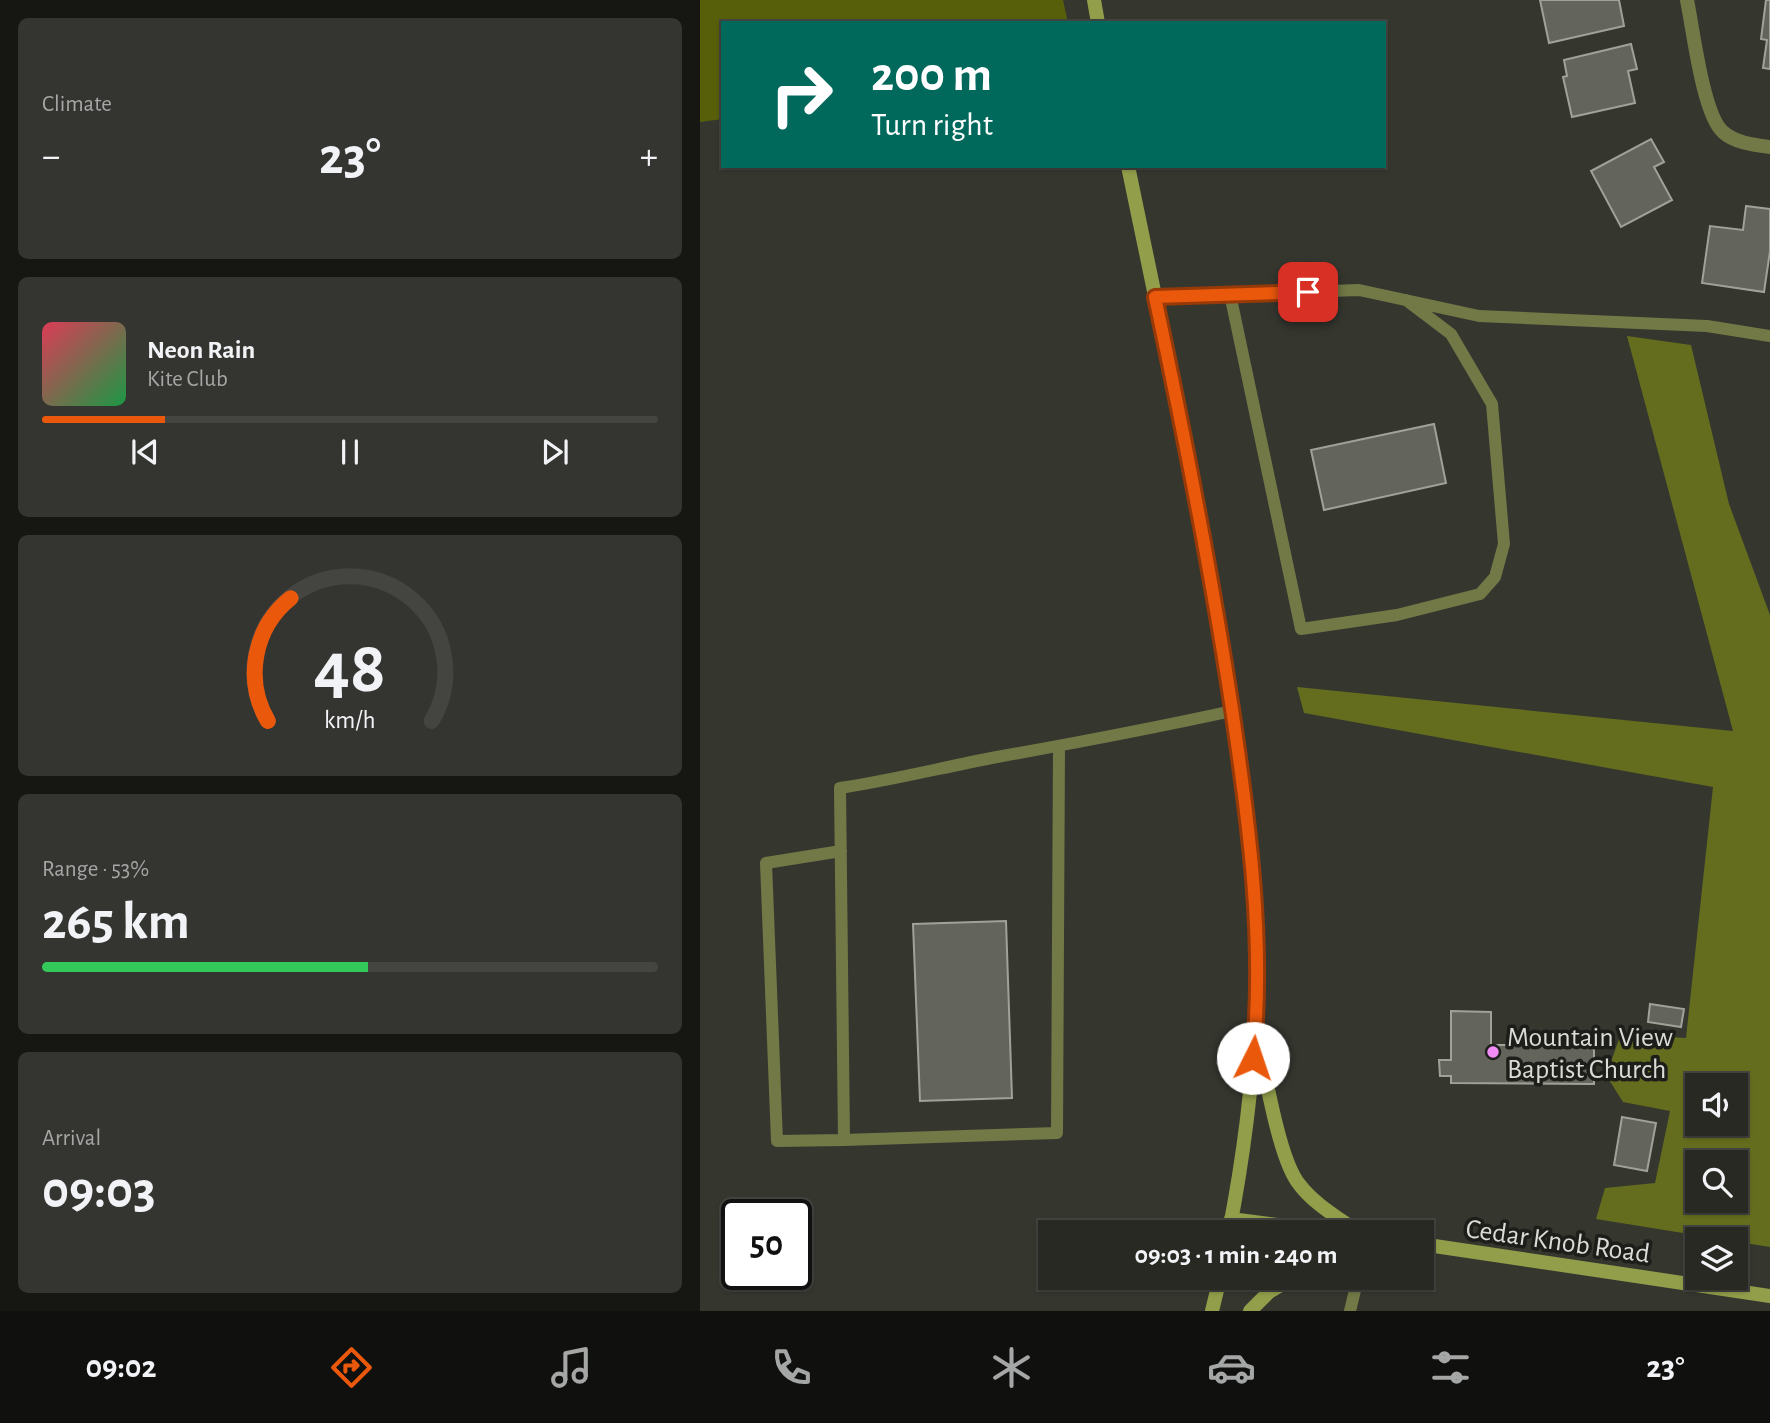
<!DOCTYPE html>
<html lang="en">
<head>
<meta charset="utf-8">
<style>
  :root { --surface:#282923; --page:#343530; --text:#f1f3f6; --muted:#a5a6a6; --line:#444541; --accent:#ea580c }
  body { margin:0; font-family:"Alegreya Sans",sans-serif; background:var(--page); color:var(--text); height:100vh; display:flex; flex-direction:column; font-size:26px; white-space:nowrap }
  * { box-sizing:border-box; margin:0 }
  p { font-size:23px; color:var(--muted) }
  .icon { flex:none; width:38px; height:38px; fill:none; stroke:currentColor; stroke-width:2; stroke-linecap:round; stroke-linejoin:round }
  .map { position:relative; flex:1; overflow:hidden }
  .panel { display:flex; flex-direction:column; gap:18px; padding:18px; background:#161713; width:700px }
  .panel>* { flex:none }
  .hud { position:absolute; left:21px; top:21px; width:665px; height:147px; border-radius:0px; box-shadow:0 2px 5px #0004,0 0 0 2px var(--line); background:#00695c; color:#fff; overflow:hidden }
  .buttons { position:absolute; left:985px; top:1073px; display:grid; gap:14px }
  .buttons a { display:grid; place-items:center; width:63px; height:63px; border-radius:0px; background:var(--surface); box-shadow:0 2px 5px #0004,0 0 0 2px var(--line); font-size:35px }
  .speed { position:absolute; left:21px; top:1199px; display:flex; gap:14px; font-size:35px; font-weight:700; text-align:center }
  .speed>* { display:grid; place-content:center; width:91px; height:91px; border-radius:50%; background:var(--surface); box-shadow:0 2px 5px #0004,0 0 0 2px var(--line); line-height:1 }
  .speed .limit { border:4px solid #111; border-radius:10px; background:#fff; color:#111 }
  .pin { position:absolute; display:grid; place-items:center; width:60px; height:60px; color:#fff; margin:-30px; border-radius:14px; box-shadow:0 4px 10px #0006 }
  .me { position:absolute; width:77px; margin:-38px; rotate:4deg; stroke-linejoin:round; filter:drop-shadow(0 0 5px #0008) }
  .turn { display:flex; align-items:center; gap:24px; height:147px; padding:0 35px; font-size:32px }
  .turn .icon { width:91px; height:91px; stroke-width:2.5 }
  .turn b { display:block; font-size:49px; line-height:60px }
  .big { font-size:52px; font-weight:700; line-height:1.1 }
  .panel .widget { flex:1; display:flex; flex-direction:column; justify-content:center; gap:10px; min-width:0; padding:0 24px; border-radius:10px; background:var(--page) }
  .panel .dial { align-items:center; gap:0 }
  .dial svg { height:182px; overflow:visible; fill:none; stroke:var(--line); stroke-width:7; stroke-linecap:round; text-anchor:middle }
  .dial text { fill:var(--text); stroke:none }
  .song { display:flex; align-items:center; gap:21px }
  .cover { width:84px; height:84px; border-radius:10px; background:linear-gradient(135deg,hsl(350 70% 55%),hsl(140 70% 35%)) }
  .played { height:7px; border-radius:4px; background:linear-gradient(90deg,var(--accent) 20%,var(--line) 20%) }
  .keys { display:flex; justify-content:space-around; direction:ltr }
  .heat { display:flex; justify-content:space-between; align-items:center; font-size:38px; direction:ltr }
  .charge { height:10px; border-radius:5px; background:linear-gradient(90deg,#34c759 53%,var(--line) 0) }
  .trip { position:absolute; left:338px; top:1220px; width:396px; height:70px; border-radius:0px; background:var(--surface); box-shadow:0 2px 5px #0004,0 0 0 2px var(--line); font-weight:700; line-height:70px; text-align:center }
  .tab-bar { display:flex; height:112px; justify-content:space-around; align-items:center; background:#10100e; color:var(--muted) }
  .tab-bar .icon { width:49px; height:49px }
  .tab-bar .active { color:var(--accent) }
  .tab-bar b { font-size:32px; color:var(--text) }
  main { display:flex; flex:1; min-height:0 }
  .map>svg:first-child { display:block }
  .green { fill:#575f0a }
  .forest { fill:#646d1d; fill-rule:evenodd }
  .building { fill:#63655d; stroke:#a0a299; stroke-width:2 }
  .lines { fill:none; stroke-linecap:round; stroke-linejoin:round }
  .lane { stroke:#727946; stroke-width:12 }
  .street { stroke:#727946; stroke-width:14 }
  .secondary { stroke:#939e4a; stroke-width:14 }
  .route-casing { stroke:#983908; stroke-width:18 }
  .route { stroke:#ea580c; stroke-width:12 }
  .poi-dot { fill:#f18bf5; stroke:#1d1e1a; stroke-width:2.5 }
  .labels { text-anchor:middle; stroke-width:7; stroke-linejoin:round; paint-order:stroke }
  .poi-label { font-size:28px; fill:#dadbd6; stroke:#1d1e1a; text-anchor:start }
  .street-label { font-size:28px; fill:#dadbd6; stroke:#1d1e1a }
</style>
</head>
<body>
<main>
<section class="panel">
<div class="widget"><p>Climate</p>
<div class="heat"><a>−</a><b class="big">23°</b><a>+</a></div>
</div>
<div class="widget">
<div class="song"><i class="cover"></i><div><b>Neon Rain</b><p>Kite Club</p></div></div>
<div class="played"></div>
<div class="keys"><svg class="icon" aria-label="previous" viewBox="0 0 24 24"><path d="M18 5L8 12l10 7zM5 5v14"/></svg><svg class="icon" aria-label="pause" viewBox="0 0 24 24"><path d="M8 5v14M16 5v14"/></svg><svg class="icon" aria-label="next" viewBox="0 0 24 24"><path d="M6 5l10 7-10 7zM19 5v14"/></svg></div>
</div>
<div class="widget dial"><svg viewBox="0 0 100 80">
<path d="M14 69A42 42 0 1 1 86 69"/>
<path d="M14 69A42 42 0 0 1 24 15" stroke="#ea580c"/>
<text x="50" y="56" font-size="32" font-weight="700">48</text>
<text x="50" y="72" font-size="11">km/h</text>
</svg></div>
<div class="widget"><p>Range · 53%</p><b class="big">265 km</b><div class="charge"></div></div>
<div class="widget"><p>Arrival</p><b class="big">09:03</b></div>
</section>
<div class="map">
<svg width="1070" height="1311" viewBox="0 0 1070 1311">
  <rect width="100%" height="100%" fill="#35372f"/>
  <path class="green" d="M0 0H363L368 23H23V119L0 122Z"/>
  <path class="forest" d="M927 336 991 345 1029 504 1070 615V1247L896 1219 905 1188 955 1183 970 1111 923 1102 906 1075 921 1034 986 1038 1013 787 604 713 597 687 1033 731ZM998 1085H1036V1124H998ZM998 1162H1036V1200H998Z"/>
  <path class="building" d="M840 0H919L924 26 849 43Z
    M1066 0H1070V69L1063 68 1067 40 1061 39Z
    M931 44 937 69 928 71 935 103 872 117 863 77 867 76 864 60Z
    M951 139 964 162 954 167 972 200 921 227 891 171Z
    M1046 206 1070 209V251L1064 292 1002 283 1010 226 1043 230Z
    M734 424 746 483 624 510 611 450Z
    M306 921 312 1098 220 1101 213 924Z
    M950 1004 984 1009 981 1027 948 1022Z
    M751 1011 791 1012V1045H894V1084L751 1083V1076H740L739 1060H751Z
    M922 1117 956 1123 947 1171 914 1165Z"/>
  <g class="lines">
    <path class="lane" d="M530 294 601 629 697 615 780 594 795 577 804 544 792 404 751 334 706 300
      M455 297 659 290 779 316 1007 326 1070 336
      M359 746 357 1133 144 1140 140 788C193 780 244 767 297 757 375 743 454 728 532 711
      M141 851 66 863 77 1141 144 1140
      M432 1224 460 1232
      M650 1311 658 1278"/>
    <path class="street" d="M987 0C993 29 1003 115 1023 132 1035 143 1055 145 1070 147"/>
    <path class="secondary" d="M394 0 398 23
      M428 166C465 345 504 524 531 704 544 789 557 876 557 963 557 1053 546 1144 529 1232
      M558 1044C567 1079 579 1159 599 1184 614 1204 637 1217 658 1232
      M531 1219 633 1232
      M721 1244 1070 1296
      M512 1311 520 1278
      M550 1311 569 1292 593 1278"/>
  </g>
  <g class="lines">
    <defs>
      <path id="route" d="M553 1058C565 942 549 824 532 709 511 571 484 433 455 297L608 292"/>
    </defs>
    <use href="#route" class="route-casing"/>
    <use href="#route" class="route"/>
  </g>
  <circle class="poi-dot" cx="793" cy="1052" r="7"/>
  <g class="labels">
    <g class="poi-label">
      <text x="807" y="1046">Mountain View<tspan x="807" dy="32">Baptist Church</tspan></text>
    </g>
    <g class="street-label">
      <text transform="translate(858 1240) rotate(8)" y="10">Cedar Knob Road</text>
    </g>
  </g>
</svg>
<div class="buttons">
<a><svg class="icon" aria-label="sound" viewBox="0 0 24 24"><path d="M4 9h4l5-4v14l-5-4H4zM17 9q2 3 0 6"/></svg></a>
<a><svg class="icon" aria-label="search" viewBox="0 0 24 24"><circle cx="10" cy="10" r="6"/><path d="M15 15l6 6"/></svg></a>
<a><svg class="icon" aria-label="layers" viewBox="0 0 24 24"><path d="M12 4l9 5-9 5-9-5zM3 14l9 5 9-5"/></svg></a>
</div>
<div class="speed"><div class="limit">50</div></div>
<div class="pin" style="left:608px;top:292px;background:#d93025"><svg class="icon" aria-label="arrive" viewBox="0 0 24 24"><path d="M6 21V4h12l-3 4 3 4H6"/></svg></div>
<svg class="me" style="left:553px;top:1058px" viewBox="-20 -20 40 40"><circle r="19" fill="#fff"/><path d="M0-13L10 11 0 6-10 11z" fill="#ea580c"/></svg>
<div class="trip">09:03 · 1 min · 240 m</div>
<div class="hud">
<div class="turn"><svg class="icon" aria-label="right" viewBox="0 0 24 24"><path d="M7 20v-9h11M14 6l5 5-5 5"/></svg><div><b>200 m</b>Turn right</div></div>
</div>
</div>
</main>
<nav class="tab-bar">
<b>09:02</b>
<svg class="icon active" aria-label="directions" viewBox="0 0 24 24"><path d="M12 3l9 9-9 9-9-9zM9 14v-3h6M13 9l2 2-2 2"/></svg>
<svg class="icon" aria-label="music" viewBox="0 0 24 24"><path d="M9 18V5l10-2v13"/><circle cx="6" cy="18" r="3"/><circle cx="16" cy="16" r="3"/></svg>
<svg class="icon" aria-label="phone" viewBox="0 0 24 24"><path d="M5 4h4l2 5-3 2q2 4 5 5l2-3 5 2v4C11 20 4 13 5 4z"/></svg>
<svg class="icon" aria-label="climate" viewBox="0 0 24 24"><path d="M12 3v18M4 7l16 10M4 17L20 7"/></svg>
<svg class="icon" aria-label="car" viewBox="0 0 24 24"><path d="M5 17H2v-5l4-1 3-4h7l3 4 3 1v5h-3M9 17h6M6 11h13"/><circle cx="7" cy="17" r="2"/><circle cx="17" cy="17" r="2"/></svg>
<svg class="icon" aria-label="filters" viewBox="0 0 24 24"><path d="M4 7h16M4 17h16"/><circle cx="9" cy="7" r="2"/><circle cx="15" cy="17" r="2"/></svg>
<b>23°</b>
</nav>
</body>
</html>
